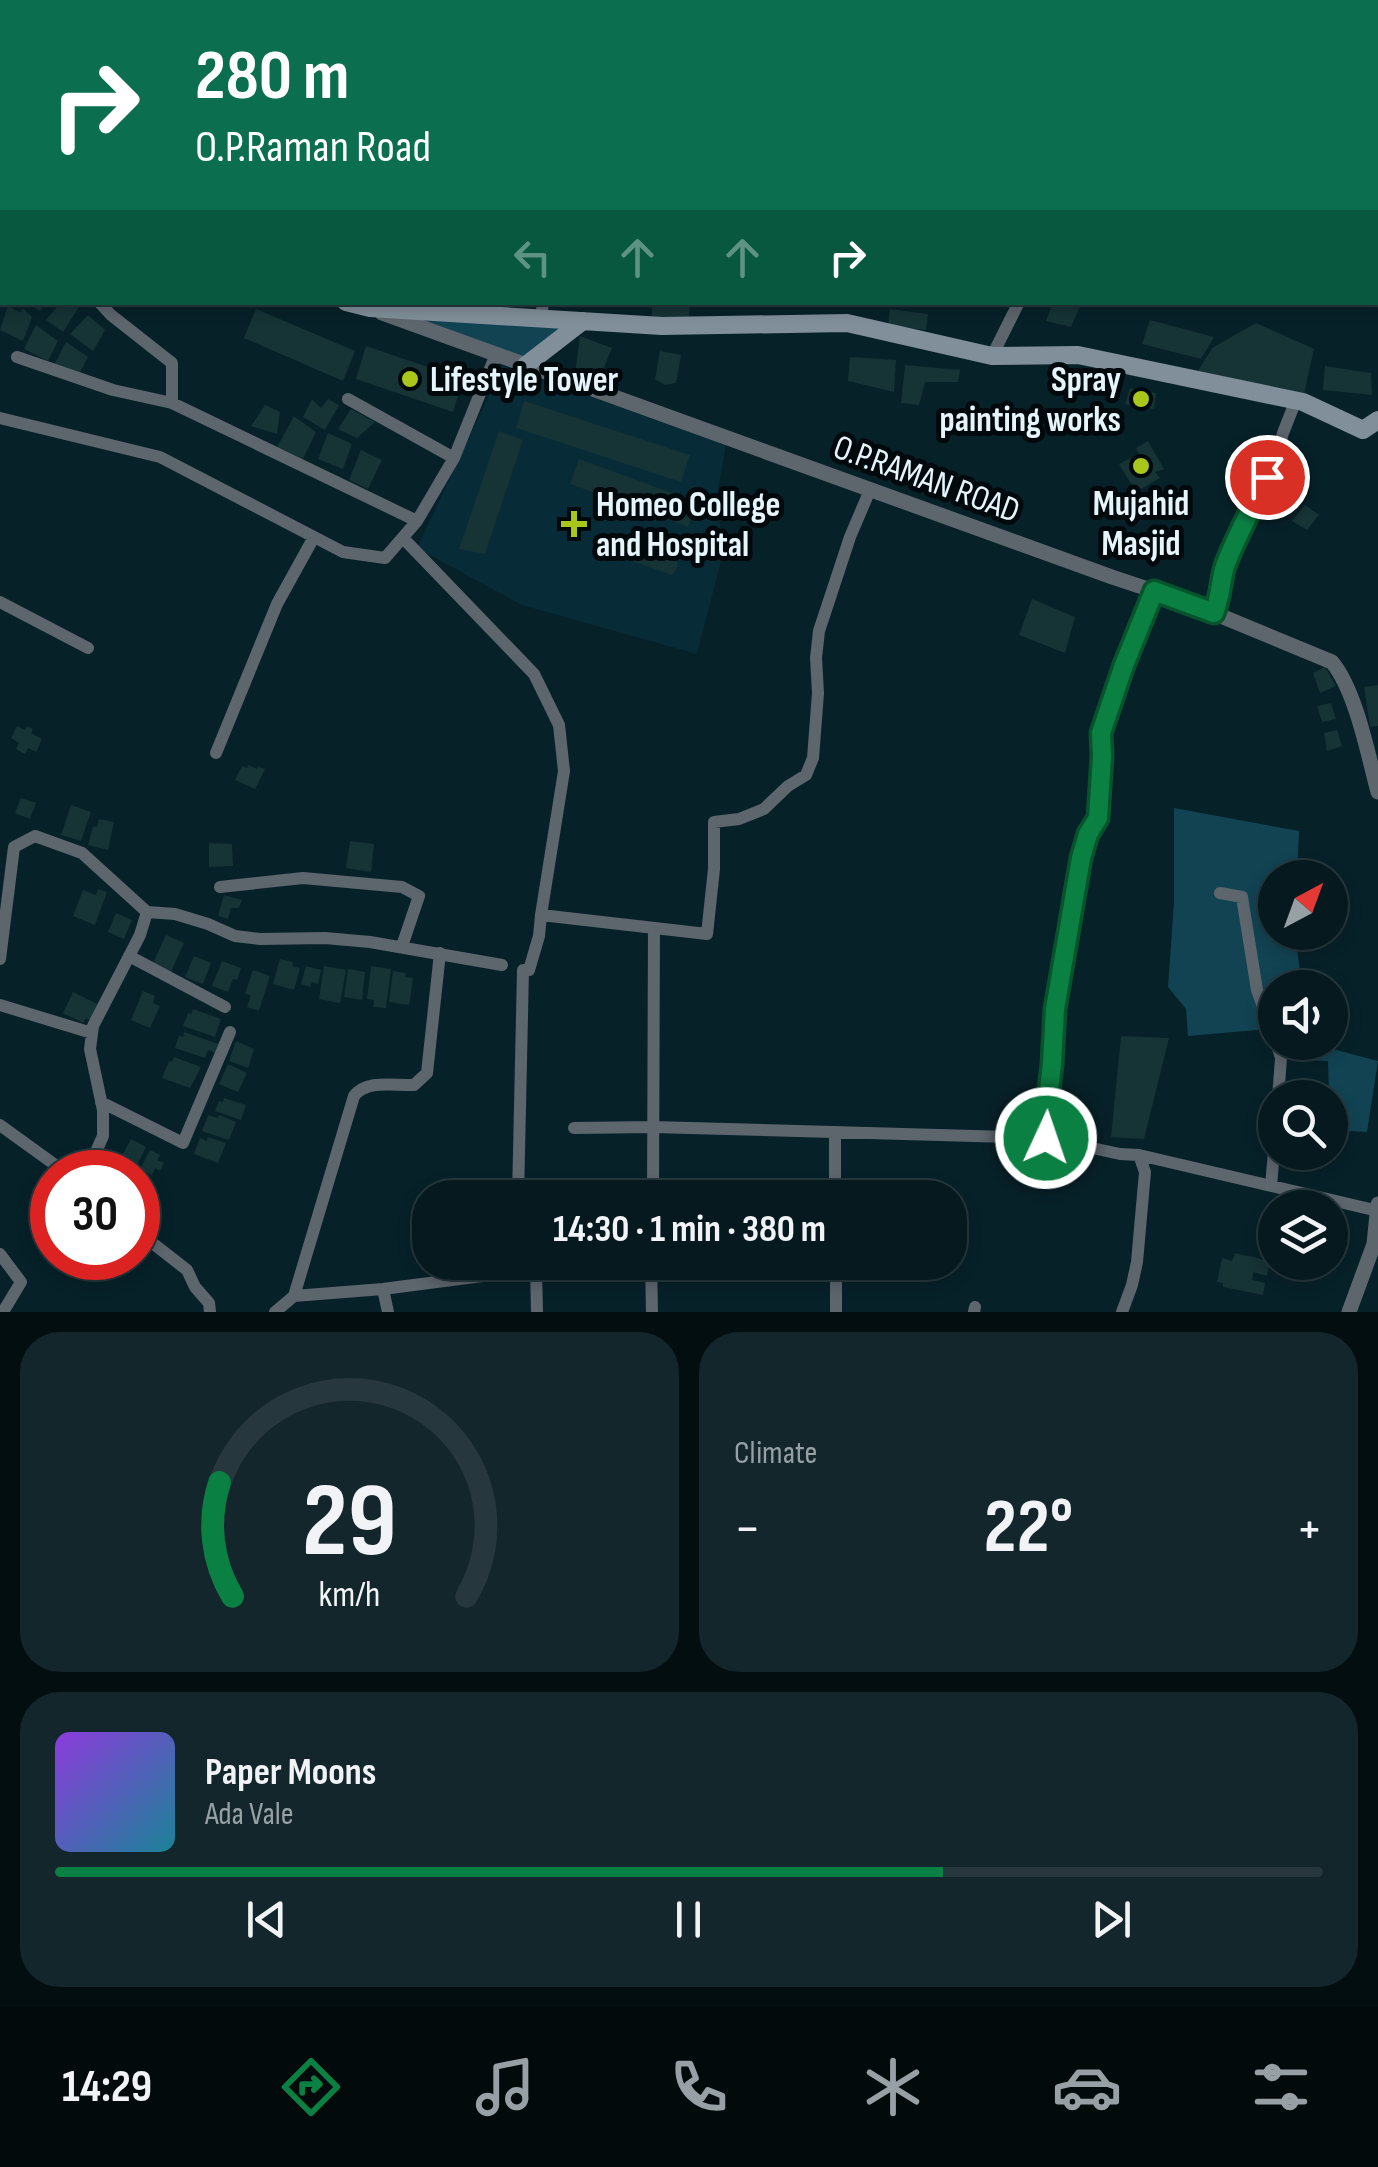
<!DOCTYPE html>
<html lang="en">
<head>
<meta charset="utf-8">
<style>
  :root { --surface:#05191f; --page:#13262c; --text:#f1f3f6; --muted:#97a0a4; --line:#26383d; --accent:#0b8043 }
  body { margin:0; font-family:"Sofia Sans Condensed",sans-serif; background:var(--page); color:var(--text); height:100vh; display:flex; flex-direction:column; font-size:38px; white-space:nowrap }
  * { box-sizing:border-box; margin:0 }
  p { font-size:32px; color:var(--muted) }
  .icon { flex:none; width:55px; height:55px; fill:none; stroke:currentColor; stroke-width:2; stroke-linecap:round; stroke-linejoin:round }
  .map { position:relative; height:1312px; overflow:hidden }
  .drawer { display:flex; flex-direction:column; gap:20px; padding:20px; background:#030e11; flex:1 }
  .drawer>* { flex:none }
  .hud { position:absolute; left:0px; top:0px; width:1380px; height:305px; box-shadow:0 5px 15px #0003,0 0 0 2px var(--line); background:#0b6e4f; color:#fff; overflow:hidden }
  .needle { width:65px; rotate:41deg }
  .controls { position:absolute; left:1258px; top:860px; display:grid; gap:20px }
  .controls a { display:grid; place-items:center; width:90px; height:90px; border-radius:50%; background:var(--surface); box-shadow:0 5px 15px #0003,0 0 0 2px var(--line); font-size:50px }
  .speed { position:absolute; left:30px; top:1150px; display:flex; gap:20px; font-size:50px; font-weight:700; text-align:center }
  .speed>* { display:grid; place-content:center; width:130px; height:130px; border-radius:50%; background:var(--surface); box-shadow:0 5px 15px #0003,0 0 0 2px var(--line); line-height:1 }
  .speed .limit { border:15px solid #d22; background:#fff; color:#111 }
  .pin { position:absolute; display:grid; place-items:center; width:85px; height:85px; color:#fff; margin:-42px; border:5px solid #fff; border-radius:50%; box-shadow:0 2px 10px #0007 }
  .me { position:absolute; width:110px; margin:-55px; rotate:3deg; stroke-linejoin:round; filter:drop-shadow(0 0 8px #0008) }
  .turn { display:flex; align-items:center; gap:35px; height:210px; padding:0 30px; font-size:45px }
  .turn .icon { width:130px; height:130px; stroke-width:2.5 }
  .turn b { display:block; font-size:70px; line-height:85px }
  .lanes { display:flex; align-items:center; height:95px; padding:0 30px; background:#0003; justify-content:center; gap:50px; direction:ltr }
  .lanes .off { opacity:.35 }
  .big { font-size:75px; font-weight:700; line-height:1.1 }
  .drawer .tile { flex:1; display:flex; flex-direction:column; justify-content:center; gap:15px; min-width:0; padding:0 35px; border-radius:40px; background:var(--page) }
  .drawer .dial { align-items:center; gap:0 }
  .dial svg { height:260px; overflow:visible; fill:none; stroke:var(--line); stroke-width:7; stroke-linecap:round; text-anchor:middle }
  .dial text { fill:var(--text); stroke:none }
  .song { display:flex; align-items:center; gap:30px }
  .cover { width:120px; height:120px; border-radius:15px; background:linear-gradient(135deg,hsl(270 70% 55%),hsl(190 70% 35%)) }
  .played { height:10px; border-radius:5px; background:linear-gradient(90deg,var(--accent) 70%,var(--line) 70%) }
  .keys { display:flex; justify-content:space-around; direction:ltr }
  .heat { display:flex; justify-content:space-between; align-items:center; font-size:55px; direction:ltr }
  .drawer .tiles { flex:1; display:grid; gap:20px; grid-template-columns:1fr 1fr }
  .tile:last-child { grid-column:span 2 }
  .trip { position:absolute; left:412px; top:1180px; width:555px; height:100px; border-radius:40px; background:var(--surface); box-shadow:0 5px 15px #0003,0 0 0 2px var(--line); font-weight:700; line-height:100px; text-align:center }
  .dock { display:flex; height:160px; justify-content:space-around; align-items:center; background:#020a0c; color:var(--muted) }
  .dock .icon { width:70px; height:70px }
  .dock .on { color:var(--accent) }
  .dock b { font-size:45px; color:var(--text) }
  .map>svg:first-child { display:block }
  .built { fill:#072c37 }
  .green { fill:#124352 }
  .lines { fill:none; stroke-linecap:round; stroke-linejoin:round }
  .stream { stroke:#7591c4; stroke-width:4 }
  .building { fill:#163335 }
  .minor { stroke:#5d656d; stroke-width:12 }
  .tertiary { stroke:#5d656d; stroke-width:15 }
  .secondary { stroke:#818f9a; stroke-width:18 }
  .route-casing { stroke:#07532c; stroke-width:25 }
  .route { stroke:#0b8043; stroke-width:18 }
  .poi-dot { fill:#a9c71b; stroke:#02090d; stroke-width:4 }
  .labels { text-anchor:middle; stroke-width:10; stroke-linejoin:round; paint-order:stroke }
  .poi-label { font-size:35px; font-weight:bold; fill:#e6f5fb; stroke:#02090d; text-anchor:start }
  .street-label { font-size:35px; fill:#e6f5fb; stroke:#02090d }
</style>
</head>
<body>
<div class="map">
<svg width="1378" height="1312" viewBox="0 0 1378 1312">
  <rect width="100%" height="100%" fill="#072129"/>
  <path class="built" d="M503 366 726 445 716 501 724 549 697 654 522 605 417 548Z"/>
  <path class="green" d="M402 315 573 324 526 365Z
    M1174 808 1299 831 1297 877 1275 878V932L1295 933 1302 987 1275 988V1031L1268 1029 1188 1036 1186 1009 1168 987 1174 902Z
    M1292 1043H1323L1329 1048 1378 1061 1367 1132 1330 1130 1328 1061 1297 1060Z"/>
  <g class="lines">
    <path class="stream" d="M1072 0 1076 2"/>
  </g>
  <path class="building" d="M25 302H46L40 311Z
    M61 302H82L63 332 46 320Z
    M652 302H690L689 320 652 318Z
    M1053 302 1081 304 1071 327 1046 321Z
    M8 306 20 312 23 308 32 317 23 341 0 330Z
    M256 309 355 351 343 381 244 338Z
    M890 309 928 314 926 330 888 326Z
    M88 315 105 330 93 351 70 334Z
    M1150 320 1214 337 1201 359 1142 344Z
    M1256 323 1314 349 1304 394 1198 371 1212 348Z
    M36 325 58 341 48 361 24 349Z
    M580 336 612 348 600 377 575 373Z
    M66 342 88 357 79 374 54 365Z
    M366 346 463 379 453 412 356 379Z
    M660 351 681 355 676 383 665 385 655 379Z
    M850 357 896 360 894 392 848 381Z
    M905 365 960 370 958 382H925L919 405 901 403Z
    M1325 366 1371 373 1372 395 1323 390Z
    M1130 388 1156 393 1154 409 1125 404Z
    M312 399 321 408 328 399 339 405 325 430 303 417Z
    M524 401 690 455 681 482 516 428Z
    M265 405 280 412 277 434 251 426Z
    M351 409 375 422 357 438 338 429Z
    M294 416 316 432 303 459 277 447Z
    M499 431 523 440 485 554 459 549Z
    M328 433 352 444 343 469 318 459Z
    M1148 441 1164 469 1155 472 1160 478 1136 492 1119 464 1139 454 1136 448Z
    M361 450 382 460 368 489 349 480Z
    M579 459 697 502 688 527 570 484Z
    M1305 505 1319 515 1307 530 1292 521Z
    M634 539 676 555 678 566 672 575 629 560 634 549Z
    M1032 599 1075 617 1065 653 1019 635Z
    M1325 667 1336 686 1320 693 1313 673Z
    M1378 685V726L1370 727 1364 687Z
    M1331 703 1336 719 1322 722 1317 706Z
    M17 726 25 730 27 726 33 729 31 733 42 739 36 752 28 748 25 754 16 749 19 743 11 738Z
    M1337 730 1342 746 1327 751 1324 733Z
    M248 765 257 769 258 767 265 769 255 789 235 780 242 766 247 768Z
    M21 798 36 803 30 819 15 813Z
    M71 805 91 812 81 841 61 835Z
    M99 819 114 822 108 850 88 845 93 826 97 827Z
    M350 841 374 844 371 872 346 868Z
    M209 843 232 844 233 866 209 867Z
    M98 889 107 892 95 925 73 916 83 890 96 895Z
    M224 895 242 900 239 908H231L228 919 218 916Z
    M116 913 132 920 124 939 108 932Z
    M166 935 184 943 171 972 153 963Z
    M194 956 211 963 203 984 185 977Z
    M280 959 293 962 292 966 300 968 294 990 273 984Z
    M222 961 241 968 237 980 233 979 228 992 212 986Z
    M306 966 321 970 318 984 312 982 310 987 301 984Z
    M324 966 346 970 340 1003 319 999Z
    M371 966 391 969 386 1008 373 1007 374 1000 367 999Z
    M348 969 365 972 362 1000 344 997Z
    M253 970 270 976 259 1011 247 1007 251 995 245 994Z
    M393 971 406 973 405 977 413 978 409 1005 389 1002Z
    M143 991 155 996 153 1003 160 1006 150 1028 131 1020Z
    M73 992 99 1005 92 1021 86 1018 83 1023 63 1013Z
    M193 1009 221 1019 215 1037 183 1026 188 1013 191 1014Z
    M184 1032 218 1044 215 1053 208 1050 205 1058 175 1048 179 1035 183 1037Z
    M1121 1036 1169 1038 1144 1139 1111 1137Z
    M236 1041 254 1049 248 1068 229 1061Z
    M174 1057 201 1067 190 1088 162 1078 169 1061 172 1062Z
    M228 1064 247 1073 238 1092 219 1084Z
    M224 1098 246 1105 241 1120 215 1111 219 1101 223 1102Z
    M208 1115 218 1118 219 1115 236 1122 229 1140 202 1131Z
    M208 1137 226 1143 218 1163 194 1154 200 1138 207 1141Z
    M131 1139 146 1147 135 1169 118 1163Z
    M150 1150 160 1155 157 1160 164 1163 160 1171 155 1168 152 1175 140 1169Z
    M1235 1253 1270 1261 1267 1276 1253 1272 1252 1280 1265 1283 1263 1295 1223 1287V1283L1217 1282 1222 1258 1232 1261Z"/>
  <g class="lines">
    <path class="minor" d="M533 0 538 2
      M983 0 987 2
      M518 2 519 0
      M691 2 693 0
      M1228 2 1230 0
      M0 172 2 169
      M99 302 111 315 172 363V403
      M541 318 543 302
      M992 356 1019 302
      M17 357 113 390 172 403 417 521
      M348 399 454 458
      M0 418 160 457 343 552 385 558 417 521 454 458 496 354
      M403 538 534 674 559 725 564 771 541 915
      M0 602 88 648
      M1214 613C1221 595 1222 578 1228 559L1275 463 1283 433 1296 400
      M216 753 277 604 314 537
      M220 887 303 878 402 887 419 896 402 946
      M1220 893 1242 897 1257 990 1275 1040
      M129 956 225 1007
      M0 959 14 847 35 836 82 853 147 912
      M0 1005 92 1033
      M1276 1042 1281 1058 1278 1098
      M101 1102 183 1143 230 1032
      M0 1125 65 1172
      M574 1128 653 1127 1046 1138
      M835 1132V1198
      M1139 1155 1378 1211
      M87 1172 103 1136V1110L90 1049 93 1026 140 935 147 912 175 914 208 924 235 936 260 939 325 938 370 942 502 965
      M1271 1186 1275 1140
      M518 1198 523 970H529L539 936 541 915 707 934 714 869V822L739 819 764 809 788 786 806 775 813 758 818 693 816 658 819 631 850 537 870 490
      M653 1198 654 928
      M138 1239 155 1245 187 1270 195 1287 209 1303 210 1312
      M0 1254 21 1282 3 1312
      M651 1262 652 1312
      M836 1262V1312
      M536 1269 537 1312
      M383 1289 388 1312
      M294 1296 354 1096C367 1079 395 1086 414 1085L427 1073 440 953
      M275 1312 294 1296 383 1289 560 1266 639 1262
      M974 1312 975 1307
      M1122 1312 1132 1285 1137 1262 1145 1172 1139 1155 1120 1154 1046 1138 1045 1124 1052 1064 1055 1009 1081 857 1088 834 1098 818 1102 756 1101 733 1124 665 1154 591"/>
    <path class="tertiary" d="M382 313 1112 577 1187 602 1332 662C1356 691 1368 755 1378 792
      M1349 1312 1374 1244 1378 1204"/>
    <path class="secondary" d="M0 99 2 100
      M346 302 370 308 662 326 847 323 992 356 1078 355 1303 402 1363 430 1378 420
      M526 365 583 321"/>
  </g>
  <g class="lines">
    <defs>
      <path id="route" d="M1046 1138 1045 1124 1052 1064 1055 1009 1081 858 1088 834 1098 818 1102 756 1101 733 1124 665 1154 591 1214 613C1221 596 1220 582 1225 566 1236 536 1253 507 1267 477"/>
    </defs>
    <use href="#route" class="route-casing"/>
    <use href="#route" class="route"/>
  </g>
  <g class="poi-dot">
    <circle cx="410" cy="379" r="10"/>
    <circle cx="1141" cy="399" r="10"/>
    <circle cx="1141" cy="466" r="10"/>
    <path d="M569 509h10v10h10v10h-10v10h-10v-10h-10v-10h10z"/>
  </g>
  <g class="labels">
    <g class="poi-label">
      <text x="430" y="391">Lifestyle Tower</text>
      <text x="1121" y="391" text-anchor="end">Spray<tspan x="1121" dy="40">painting works</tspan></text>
      <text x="1141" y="515" text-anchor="middle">Mujahid<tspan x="1141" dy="40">Masjid</tspan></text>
      <text x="596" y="516">Homeo College<tspan x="596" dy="40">and Hospital</tspan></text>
    </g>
    <g class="street-label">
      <text transform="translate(927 478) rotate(20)" y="12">O.P.RAMAN ROAD</text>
    </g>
  </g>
</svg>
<div class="controls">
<a><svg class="needle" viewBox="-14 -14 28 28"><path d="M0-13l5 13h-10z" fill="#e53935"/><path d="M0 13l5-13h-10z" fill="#97a0a4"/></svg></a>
<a><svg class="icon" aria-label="sound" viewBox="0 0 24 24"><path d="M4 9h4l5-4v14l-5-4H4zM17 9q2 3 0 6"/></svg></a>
<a><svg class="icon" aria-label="search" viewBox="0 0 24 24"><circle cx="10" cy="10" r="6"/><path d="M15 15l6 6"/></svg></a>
<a><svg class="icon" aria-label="layers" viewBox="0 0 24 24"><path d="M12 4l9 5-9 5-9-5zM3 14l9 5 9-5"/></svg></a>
</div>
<div class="speed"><div class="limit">30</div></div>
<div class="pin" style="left:1267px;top:477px;background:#d93025"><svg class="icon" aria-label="arrive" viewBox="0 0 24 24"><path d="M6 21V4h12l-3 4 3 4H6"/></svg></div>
<svg class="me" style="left:1046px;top:1138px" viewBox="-20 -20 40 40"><circle r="17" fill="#0b8043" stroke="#fff" stroke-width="3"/><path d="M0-11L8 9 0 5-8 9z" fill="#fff"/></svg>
<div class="trip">14:30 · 1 min · 380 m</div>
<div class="hud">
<div class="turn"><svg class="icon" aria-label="right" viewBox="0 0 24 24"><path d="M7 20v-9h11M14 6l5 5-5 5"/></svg><div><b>280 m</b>O.P.Raman Road</div></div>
<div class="lanes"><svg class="icon off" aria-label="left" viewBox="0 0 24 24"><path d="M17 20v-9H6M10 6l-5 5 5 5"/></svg><svg class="icon off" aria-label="ahead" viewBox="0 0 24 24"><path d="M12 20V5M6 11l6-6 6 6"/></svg><svg class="icon off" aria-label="ahead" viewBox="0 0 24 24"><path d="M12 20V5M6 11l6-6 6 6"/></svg><svg class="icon" aria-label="right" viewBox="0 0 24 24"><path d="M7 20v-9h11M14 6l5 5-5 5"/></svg></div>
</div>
</div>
<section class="drawer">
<div class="tiles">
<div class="tile dial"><svg viewBox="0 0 100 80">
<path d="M14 69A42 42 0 1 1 86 69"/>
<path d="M14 69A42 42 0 0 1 10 34" stroke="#0b8043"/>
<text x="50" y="56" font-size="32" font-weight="700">29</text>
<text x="50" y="72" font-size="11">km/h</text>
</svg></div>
<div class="tile"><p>Climate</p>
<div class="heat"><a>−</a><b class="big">22°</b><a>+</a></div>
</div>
<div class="tile">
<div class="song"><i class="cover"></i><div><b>Paper Moons</b><p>Ada Vale</p></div></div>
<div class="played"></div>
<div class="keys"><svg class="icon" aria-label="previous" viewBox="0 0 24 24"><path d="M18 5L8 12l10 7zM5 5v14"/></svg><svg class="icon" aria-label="pause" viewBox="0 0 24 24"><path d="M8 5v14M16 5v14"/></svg><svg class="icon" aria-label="next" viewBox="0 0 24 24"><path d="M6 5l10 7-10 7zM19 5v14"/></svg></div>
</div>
</div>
</section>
<nav class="dock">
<b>14:29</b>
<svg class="icon on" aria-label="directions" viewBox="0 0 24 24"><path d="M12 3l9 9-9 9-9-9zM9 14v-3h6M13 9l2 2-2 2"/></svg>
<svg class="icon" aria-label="music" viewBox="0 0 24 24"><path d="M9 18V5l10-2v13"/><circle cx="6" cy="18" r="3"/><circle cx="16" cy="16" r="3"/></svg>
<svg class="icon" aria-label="phone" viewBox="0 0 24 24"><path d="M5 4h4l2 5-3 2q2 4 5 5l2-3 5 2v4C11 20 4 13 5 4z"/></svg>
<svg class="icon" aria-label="climate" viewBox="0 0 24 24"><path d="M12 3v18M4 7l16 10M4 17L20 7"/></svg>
<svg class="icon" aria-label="car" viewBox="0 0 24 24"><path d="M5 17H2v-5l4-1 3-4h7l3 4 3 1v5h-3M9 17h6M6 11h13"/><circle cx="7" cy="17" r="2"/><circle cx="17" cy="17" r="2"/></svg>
<svg class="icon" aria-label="filters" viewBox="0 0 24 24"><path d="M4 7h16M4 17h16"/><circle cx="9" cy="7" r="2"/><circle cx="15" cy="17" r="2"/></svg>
</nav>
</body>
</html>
